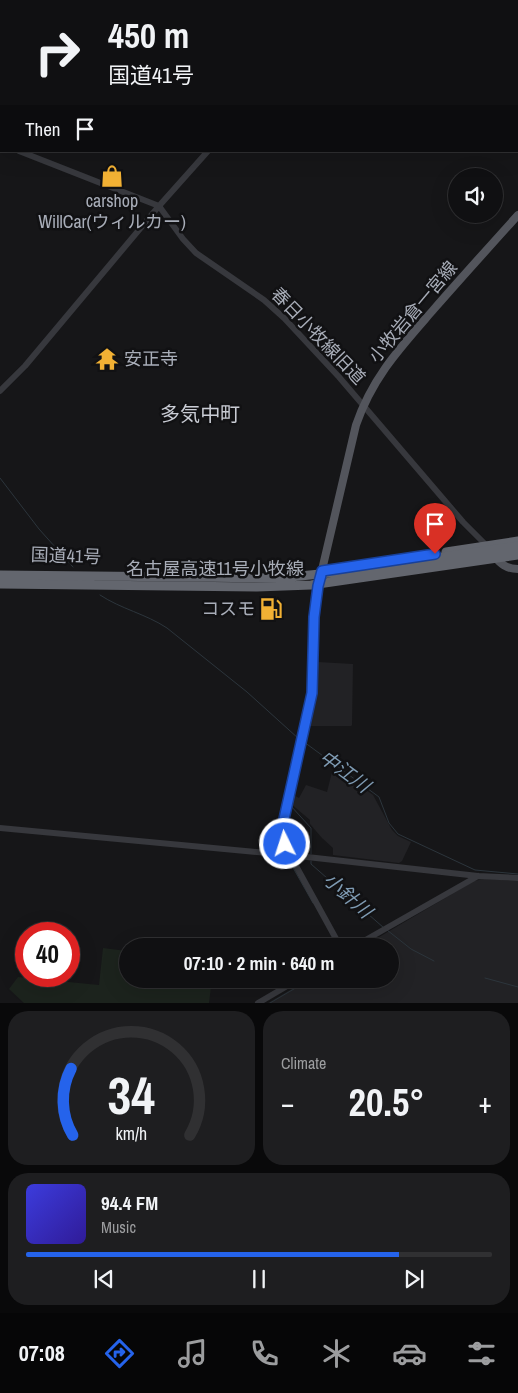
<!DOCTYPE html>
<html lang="en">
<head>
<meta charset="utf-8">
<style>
  :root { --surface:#101012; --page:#1e1e20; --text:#f1f3f6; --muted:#9c9d9f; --line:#303032; --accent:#2563eb }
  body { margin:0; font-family:"Archivo Narrow","Noto Sans JP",sans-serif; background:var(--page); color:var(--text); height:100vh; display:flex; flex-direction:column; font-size:19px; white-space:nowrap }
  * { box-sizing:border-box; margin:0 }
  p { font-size:16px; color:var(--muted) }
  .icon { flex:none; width:28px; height:28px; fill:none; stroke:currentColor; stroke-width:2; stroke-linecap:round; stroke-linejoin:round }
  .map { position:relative; height:1003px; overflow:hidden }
  .sheet { display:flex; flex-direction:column; gap:8px; padding:8px; background:#09090a; flex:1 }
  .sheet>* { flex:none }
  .top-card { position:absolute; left:0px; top:0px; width:519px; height:152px; box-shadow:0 5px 20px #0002,0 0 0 1px var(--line); background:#101012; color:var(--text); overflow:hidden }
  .fabs { position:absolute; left:448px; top:168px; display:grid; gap:10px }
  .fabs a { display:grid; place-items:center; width:55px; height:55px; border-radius:50%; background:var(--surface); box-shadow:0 5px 20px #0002,0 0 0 1px var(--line); font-size:25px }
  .speed { position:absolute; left:15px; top:922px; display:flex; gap:10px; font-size:25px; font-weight:700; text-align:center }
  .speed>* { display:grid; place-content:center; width:65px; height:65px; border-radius:50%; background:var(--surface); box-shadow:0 5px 20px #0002,0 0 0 1px var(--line); line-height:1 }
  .speed .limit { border:8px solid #d22; background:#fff; color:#111 }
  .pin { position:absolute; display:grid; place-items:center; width:42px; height:42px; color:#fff; margin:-51px -21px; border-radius:50% 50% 50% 0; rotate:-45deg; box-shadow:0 0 5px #0007 }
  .pin .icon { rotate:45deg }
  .me { position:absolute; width:55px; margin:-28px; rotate:356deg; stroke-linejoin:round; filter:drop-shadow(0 0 4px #0008) }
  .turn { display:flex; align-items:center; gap:18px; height:105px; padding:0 25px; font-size:22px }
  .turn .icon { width:65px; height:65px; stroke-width:2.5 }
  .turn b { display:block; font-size:35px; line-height:42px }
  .then { display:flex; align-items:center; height:48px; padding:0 25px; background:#0003; gap:10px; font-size:19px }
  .big { font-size:38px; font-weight:700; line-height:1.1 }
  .sheet .widget { flex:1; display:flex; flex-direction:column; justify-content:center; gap:8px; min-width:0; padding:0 18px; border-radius:20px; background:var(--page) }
  .sheet .dial { align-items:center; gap:0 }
  .dial svg { height:130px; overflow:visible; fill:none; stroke:var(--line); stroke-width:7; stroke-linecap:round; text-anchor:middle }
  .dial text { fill:var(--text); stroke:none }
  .song { display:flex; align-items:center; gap:15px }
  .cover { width:60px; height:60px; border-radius:8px; background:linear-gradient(135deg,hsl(240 70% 55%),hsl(250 70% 35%)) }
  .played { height:5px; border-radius:2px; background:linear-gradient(90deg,var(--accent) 80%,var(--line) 80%) }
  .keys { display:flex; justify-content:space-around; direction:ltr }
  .heat { display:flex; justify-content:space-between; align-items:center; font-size:28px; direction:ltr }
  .sheet .tiles { flex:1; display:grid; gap:8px; grid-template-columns:1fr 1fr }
  .widget:last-child { grid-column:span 2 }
  .trip { position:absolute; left:119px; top:938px; width:280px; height:50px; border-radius:25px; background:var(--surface); box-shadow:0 5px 20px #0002,0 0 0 1px var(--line); font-weight:700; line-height:50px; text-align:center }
  .tabs { display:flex; height:80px; justify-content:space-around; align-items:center; background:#060607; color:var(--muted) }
  .tabs .icon { width:35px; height:35px }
  .tabs .on { color:var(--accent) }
  .tabs b { font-size:22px; color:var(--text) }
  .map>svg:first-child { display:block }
  .built { fill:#222225 }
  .green { fill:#1c231d }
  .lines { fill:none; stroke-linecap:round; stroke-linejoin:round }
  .stream { stroke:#2c353c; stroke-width:1 }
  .minor { stroke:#37383d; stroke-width:6 }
  .major { stroke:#53555c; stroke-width:8 }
  .highway { stroke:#63666e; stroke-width:9 }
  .highway-bridge { stroke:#63666e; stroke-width:9 }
  .route-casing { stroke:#184099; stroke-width:12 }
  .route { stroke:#2563eb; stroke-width:9 }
  .labels { text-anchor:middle; stroke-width:5; stroke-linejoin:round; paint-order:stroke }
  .poi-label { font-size:18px; fill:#a8adb8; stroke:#111113 }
  .street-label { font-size:18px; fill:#a8adb8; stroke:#111113 }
  .water-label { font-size:19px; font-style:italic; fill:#7f9bb3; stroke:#111113 }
  .quarter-label { font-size:20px; fill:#c9ccd4; stroke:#111113 }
</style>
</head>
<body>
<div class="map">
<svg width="518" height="1003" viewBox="0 0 518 1003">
  <rect width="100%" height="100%" fill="#161618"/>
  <path class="built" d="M318 662 353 664 352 725 351 726H310L308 725 315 692 316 664Z
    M333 768 361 789 362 787 373 795 392 830 398 836 411 842 402 861 399 863 333 855V848L322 838 310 824V820L290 803 292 794 299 798 306 785 327 792Z
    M484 879 518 881V1003H268L309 979H390V946H364L474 881Z"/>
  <path class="green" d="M103 948 127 951 128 979H212L209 1003H24L9 989 18 977 99 985Z"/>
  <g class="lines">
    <path class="stream" d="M0 478 39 529 73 567
      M100 595C121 609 146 614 167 628L247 692 299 739
      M304 742 375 794 379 797 389 823 398 834 475 870 518 874
      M290 805 311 828V854
      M284 851C269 816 297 774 297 738
      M287 857 313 903
      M311 861V864L384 928
      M387 930 411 949 434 961
      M485 978 518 987
      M270 1003 311 979"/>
    <path class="minor" d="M337 1 338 0
      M0 144 1 145
      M19 151 159 206 183 239 196 253 264 300 284 318 339 377 463 522 486 545
      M0 391 25 366 159 206 208 151
      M318 587 314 617 312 693 284 819C283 832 285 843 290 855L340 946
      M0 828 289 855 478 876 518 878
      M355 946 478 876
      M258 1003 299 979"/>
    <path class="major" d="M493 555C501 564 506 569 518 569
      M318 587 356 425C373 376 401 347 434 309 462 277 490 246 518 215"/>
    <path class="highway" d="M446 552 518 541
      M0 579 90 580"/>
    <path class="highway-bridge" d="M0 575 280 578 340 572 518 546
      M0 584 257 587 311 585 518 555"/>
  </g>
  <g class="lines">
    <defs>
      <path id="route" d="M285 844 283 830 284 819 312 693 314 617 318 586 322 571 435 554"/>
    </defs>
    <use href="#route" class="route-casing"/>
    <use href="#route" class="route"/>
  </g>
  <defs>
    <symbol id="shop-bare" viewBox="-9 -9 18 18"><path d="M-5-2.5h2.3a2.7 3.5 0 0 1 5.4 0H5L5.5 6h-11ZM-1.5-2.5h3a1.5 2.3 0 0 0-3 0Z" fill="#f2b134" stroke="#111113" stroke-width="2.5" paint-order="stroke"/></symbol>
    <symbol id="temple-bare" viewBox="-9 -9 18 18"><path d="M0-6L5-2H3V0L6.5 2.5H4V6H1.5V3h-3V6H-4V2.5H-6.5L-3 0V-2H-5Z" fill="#f2b134" stroke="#111113" stroke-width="2.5" paint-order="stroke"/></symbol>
    <symbol id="fuel-bare" viewBox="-9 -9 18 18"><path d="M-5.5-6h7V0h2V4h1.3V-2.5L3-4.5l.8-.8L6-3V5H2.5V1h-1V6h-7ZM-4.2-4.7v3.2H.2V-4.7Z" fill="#f2b134" stroke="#111113" stroke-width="2.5" paint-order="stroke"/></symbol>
  </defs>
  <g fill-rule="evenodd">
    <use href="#shop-bare" x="96" y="160" width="32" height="32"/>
    <use href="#temple-bare" x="91" y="343" width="32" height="32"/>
    <use href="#fuel-bare" x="255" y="593" width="32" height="32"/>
  </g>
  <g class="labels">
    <g class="poi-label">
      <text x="112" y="207">carshop<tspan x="112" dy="21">WillCar(ウィルカー)</tspan></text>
      <text x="124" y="365" text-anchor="start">安正寺</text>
      <text x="255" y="615" text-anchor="end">コスモ</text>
    </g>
    <g class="street-label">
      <text transform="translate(413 312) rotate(-50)" y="6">小牧岩倉一宮線</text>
      <text transform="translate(318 336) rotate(46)" y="6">春日小牧線旧道</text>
      <text transform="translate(66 556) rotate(2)" y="6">国道41号</text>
      <text x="215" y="575">名古屋高速11号小牧線</text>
    </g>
    <g class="water-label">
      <text transform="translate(345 771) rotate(36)" y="7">中江川</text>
      <text transform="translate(348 895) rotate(42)" y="7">小針川</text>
    </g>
    <g class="quarter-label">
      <text x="200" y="421">多気中町</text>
    </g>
  </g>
</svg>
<div class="fabs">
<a><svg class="icon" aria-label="sound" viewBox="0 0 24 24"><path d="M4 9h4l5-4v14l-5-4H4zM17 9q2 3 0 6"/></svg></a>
</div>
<div class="speed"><div class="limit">40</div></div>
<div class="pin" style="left:435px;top:554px;background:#d93025"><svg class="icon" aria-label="arrive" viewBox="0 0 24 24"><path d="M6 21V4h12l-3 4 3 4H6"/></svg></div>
<svg class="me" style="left:285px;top:844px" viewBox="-20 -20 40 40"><circle r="17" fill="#2563eb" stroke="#fff" stroke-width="3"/><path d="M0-11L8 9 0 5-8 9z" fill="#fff"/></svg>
<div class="trip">07:10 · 2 min · 640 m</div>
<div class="top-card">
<div class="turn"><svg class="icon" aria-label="right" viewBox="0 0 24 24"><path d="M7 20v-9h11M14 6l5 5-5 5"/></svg><div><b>450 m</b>国道41号</div></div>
<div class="then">Then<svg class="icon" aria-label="arrive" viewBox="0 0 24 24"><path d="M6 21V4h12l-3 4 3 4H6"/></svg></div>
</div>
</div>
<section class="sheet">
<div class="tiles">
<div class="widget dial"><svg viewBox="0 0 100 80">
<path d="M14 69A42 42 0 1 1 86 69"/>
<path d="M14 69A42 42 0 0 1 13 28" stroke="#2563eb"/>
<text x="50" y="56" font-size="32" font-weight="700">34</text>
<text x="50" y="72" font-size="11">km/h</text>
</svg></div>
<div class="widget"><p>Climate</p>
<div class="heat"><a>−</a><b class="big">20.5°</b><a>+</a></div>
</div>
<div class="widget">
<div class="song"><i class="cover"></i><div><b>94.4 FM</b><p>Music</p></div></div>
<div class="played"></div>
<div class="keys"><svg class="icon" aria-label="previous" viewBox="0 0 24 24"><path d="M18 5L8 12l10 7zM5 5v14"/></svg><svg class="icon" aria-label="pause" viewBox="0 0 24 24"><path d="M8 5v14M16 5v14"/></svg><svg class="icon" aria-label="next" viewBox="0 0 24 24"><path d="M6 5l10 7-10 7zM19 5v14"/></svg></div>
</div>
</div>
</section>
<nav class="tabs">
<b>07:08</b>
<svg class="icon on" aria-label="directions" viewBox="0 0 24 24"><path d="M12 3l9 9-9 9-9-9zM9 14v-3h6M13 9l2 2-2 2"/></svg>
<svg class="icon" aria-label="music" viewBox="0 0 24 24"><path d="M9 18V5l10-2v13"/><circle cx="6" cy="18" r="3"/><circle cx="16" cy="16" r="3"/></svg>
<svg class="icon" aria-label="phone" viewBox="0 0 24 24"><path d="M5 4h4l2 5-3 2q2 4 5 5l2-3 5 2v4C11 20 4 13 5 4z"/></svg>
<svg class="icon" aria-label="climate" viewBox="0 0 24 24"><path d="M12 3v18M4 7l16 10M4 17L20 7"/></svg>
<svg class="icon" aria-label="car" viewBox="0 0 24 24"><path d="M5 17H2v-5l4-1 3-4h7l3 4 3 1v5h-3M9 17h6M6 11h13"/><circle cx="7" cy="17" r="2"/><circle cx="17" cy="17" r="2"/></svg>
<svg class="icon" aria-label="filters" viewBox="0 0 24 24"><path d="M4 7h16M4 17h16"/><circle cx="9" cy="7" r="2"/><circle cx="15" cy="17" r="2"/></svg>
</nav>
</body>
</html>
